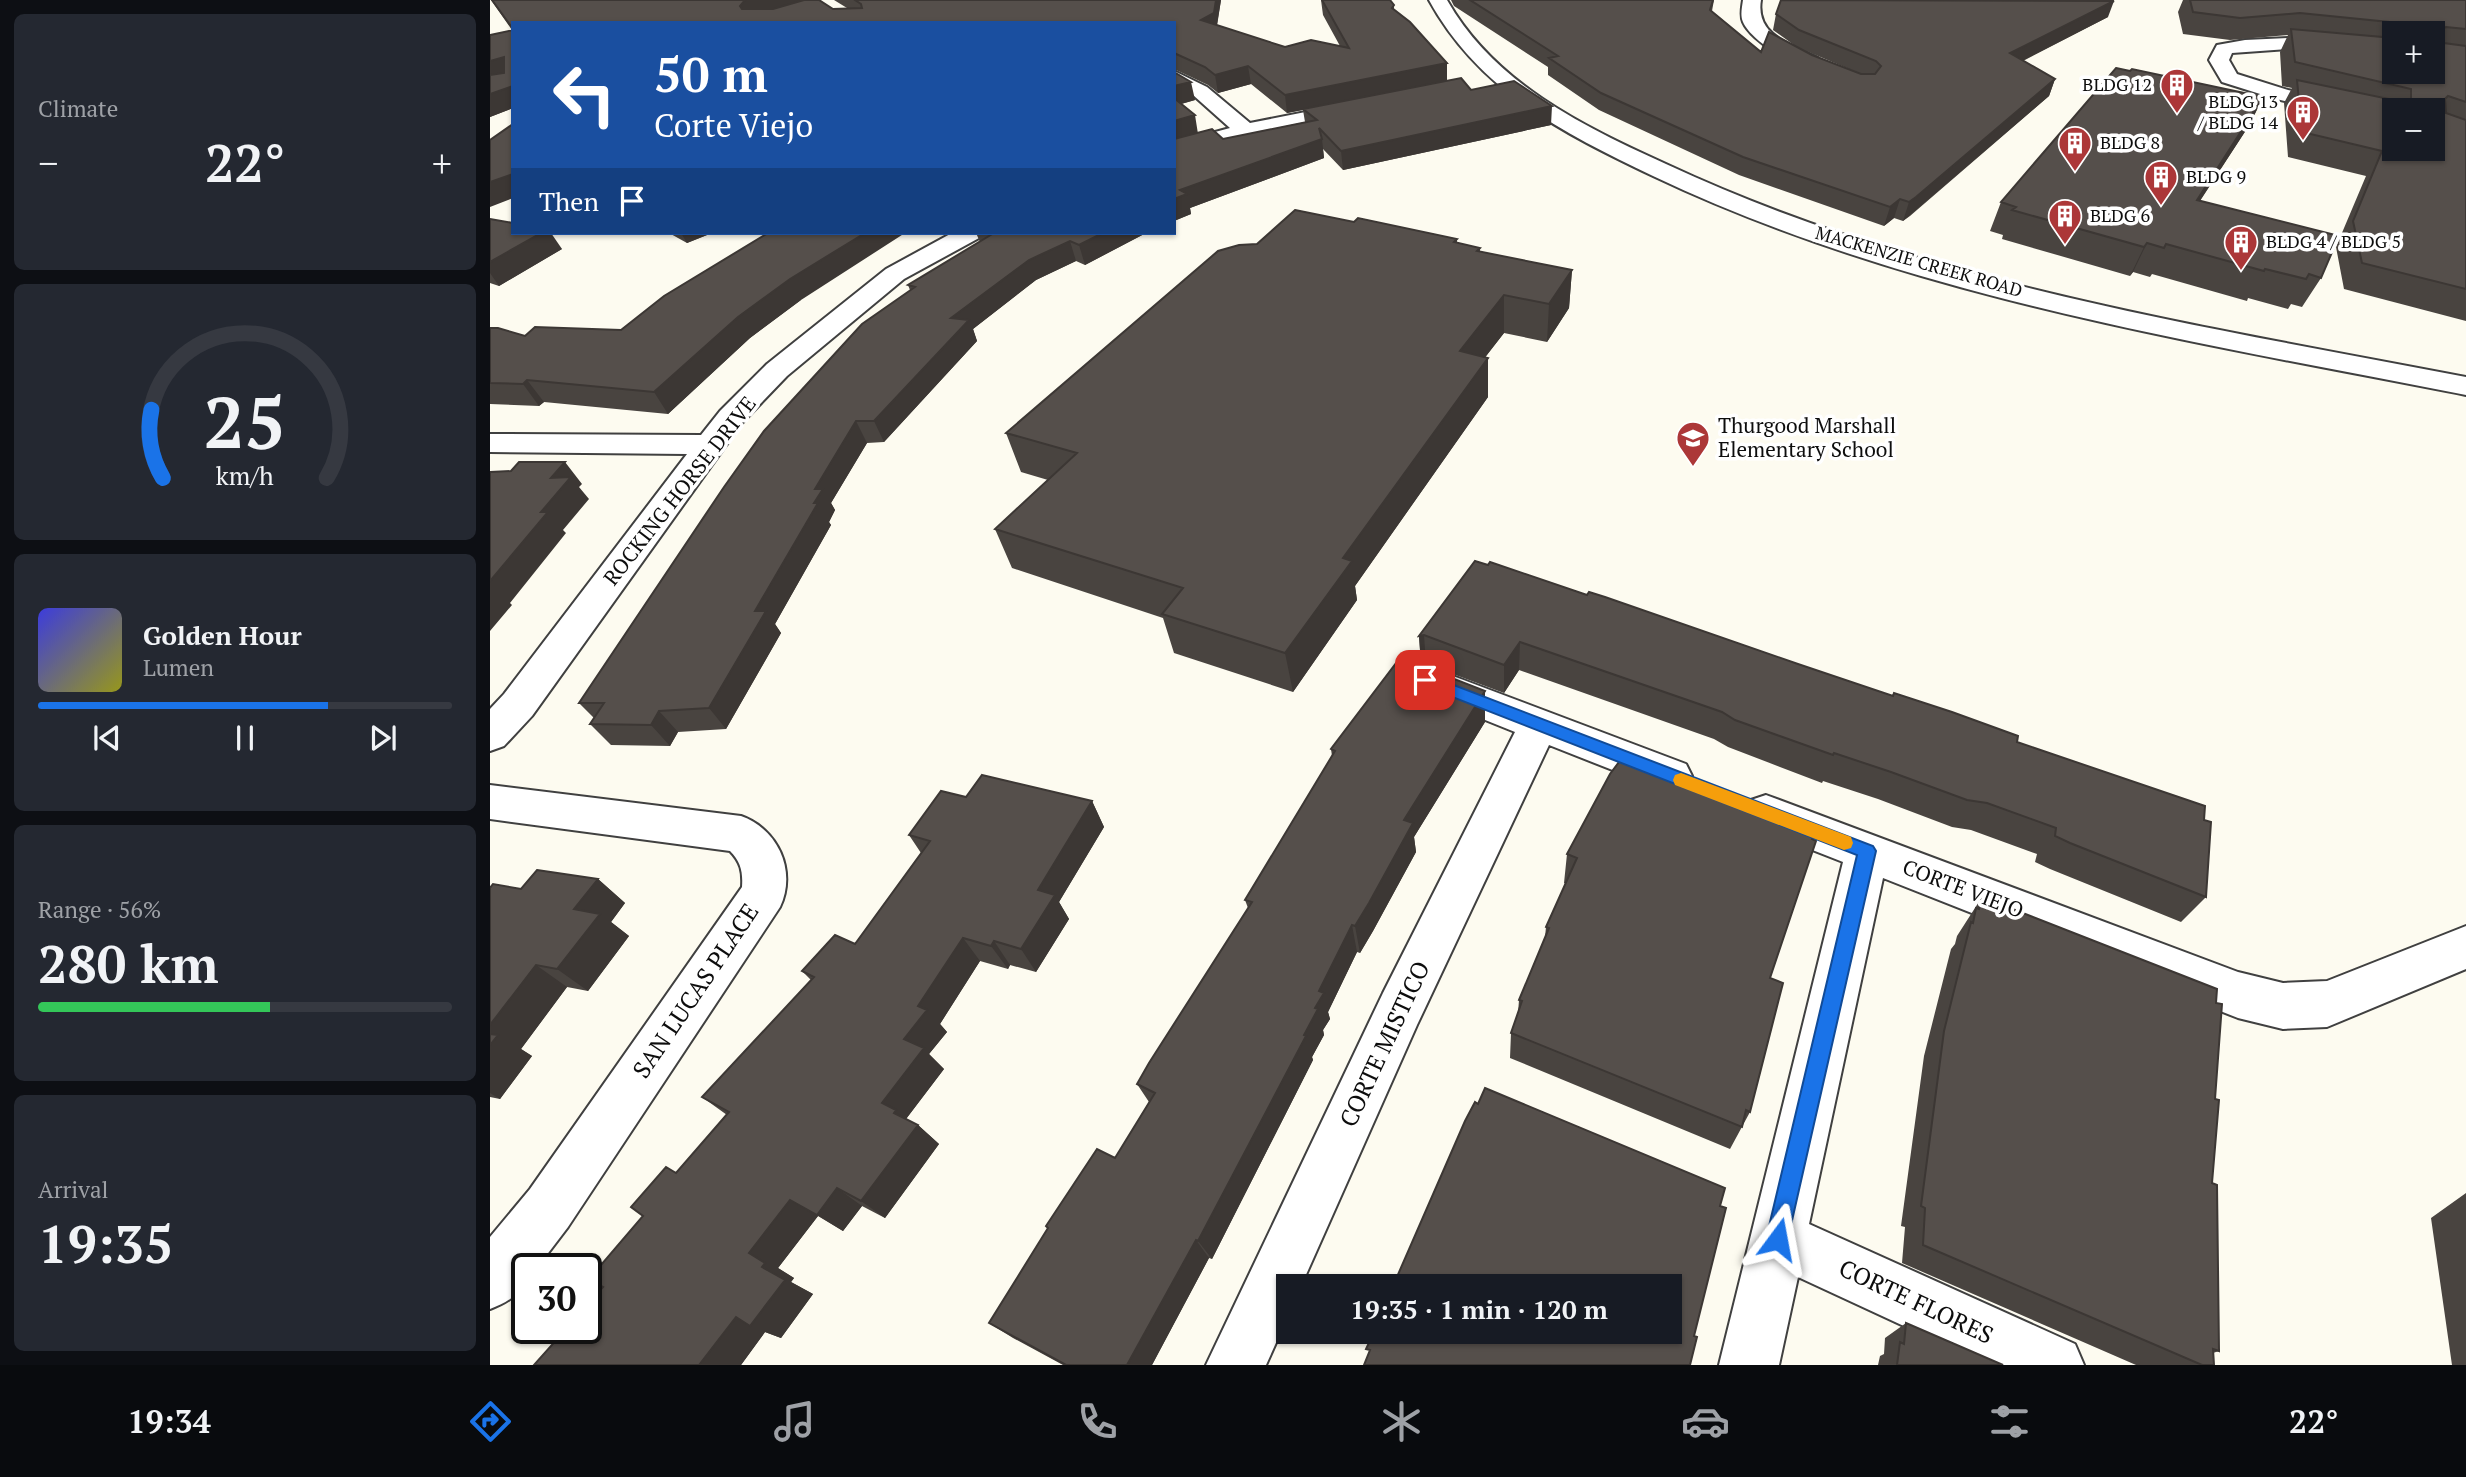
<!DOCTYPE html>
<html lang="en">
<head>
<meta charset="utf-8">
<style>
  :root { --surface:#171b24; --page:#242831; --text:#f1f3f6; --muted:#9ea1a6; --line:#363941; --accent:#1a73e8 }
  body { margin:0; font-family:"PT Serif",serif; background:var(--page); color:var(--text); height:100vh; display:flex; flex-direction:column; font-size:26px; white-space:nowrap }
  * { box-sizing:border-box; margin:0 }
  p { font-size:23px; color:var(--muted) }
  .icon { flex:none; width:38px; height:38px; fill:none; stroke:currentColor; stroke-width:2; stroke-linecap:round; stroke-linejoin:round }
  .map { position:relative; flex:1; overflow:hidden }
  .side { display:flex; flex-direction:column; gap:14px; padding:14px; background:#0d0f14; width:490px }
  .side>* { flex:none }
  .top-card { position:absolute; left:21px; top:21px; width:665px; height:214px; border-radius:0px; box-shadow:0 2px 5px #0004; background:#1a4fa0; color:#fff; overflow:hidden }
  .tools { position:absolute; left:1892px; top:21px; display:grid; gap:14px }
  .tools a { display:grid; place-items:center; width:63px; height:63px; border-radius:0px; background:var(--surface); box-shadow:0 2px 5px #0004; font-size:35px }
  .speed { position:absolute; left:21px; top:1253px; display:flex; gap:14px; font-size:35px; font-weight:700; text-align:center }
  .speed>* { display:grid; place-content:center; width:91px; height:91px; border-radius:50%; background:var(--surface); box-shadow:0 2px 5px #0004; line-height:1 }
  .speed .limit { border:4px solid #111; border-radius:10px; background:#fff; color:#111 }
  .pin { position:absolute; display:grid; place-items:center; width:60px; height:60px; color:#fff; margin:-30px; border-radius:14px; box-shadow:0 4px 10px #0006 }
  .me { position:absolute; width:77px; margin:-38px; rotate:13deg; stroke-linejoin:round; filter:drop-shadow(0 0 5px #0008) }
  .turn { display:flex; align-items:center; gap:24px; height:147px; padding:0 28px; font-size:32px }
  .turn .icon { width:91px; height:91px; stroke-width:2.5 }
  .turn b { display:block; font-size:49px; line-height:60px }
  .then { display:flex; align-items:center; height:66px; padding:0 28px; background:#0003; gap:14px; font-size:26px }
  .big { font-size:52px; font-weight:600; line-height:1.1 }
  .side .card { flex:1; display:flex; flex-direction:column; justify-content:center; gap:10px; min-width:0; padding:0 24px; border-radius:10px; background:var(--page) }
  .side .dial { align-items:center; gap:0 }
  .dial svg { height:182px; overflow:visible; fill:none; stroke:var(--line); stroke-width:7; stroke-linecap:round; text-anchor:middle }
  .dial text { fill:var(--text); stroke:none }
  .song { display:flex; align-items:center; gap:21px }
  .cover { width:84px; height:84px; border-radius:10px; background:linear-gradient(135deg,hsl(240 70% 55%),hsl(60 70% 35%)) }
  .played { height:7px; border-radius:4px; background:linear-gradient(90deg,var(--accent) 70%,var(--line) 70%) }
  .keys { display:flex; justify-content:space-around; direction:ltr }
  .heat { display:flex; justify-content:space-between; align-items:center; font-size:38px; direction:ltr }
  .charge { height:10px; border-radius:5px; background:linear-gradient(90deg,#34c759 56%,var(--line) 0) }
  .trip { position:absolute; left:786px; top:1274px; width:406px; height:70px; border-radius:0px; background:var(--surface); box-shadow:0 2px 5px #0004; font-weight:600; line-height:70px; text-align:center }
  .tab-bar { display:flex; height:112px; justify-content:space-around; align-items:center; background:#090b0e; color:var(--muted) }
  .tab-bar .icon { width:49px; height:49px }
  .tab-bar .selected { color:var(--accent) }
  .tab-bar b { font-size:32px; color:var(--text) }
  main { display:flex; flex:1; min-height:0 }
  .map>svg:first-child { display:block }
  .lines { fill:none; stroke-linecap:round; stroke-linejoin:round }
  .minor-casing { stroke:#404040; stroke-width:4 }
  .minor { fill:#fff; fill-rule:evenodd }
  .wall { fill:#494440; fill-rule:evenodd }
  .shaded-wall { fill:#3c3734 }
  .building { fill:#554f4b; stroke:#3c3734; stroke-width:2; fill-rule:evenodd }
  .route { fill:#1a73e8; stroke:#114b97; stroke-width:2 }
  .slow { fill:#f59e0b }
  .labels { text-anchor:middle; stroke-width:7; stroke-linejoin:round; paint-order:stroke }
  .far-poi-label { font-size:18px; fill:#0d0d0d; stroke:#fff; text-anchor:start }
  .far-street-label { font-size:18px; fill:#0d0d0d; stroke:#fff }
  .poi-label { font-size:21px; fill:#0d0d0d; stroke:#fff; text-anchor:start }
  .street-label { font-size:21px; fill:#0d0d0d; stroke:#fff }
  .near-street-label { font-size:24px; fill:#0d0d0d; stroke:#fff }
</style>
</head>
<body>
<main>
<section class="side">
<div class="card"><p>Climate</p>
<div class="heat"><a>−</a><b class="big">22°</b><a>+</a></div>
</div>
<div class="card dial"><svg viewBox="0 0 100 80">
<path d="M14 69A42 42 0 1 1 86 69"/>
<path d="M14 69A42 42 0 0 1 9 39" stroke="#1a73e8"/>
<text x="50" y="56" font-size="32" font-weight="700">25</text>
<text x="50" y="72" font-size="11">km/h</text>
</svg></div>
<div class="card">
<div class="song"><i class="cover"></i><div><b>Golden Hour</b><p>Lumen</p></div></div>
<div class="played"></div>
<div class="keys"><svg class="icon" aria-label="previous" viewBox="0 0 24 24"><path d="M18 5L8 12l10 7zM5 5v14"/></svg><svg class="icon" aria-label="pause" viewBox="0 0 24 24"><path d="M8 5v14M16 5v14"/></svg><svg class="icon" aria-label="next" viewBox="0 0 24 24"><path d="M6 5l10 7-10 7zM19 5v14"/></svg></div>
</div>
<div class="card"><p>Range · 56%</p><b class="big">280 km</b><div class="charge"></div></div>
<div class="card"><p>Arrival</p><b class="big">19:35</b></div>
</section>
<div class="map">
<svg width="1976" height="1365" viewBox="0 0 1976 1365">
  <rect width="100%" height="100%" fill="#fdfbf0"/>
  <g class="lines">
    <defs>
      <path id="minor" d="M939 0H957C1004 83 1092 126 1176 164 1428 282 1705 325 1976 377V395C1701 341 1418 297 1163 176 1073 133 989 91 939 0Z
        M1253 0H1271C1265 36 1302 45 1328 58L1331 62 1328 66C1308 71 1261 41 1253 22 1250 15 1252 8 1253 0Z
        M1798 38 1904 48V60L1798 49 1742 53 1739 60 1747 74 1798 90 1904 113V125L1786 99 1732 82 1719 60 1727 45 1755 40Z
        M684 71 717 87 760 123 866 102 873 104 876 108 873 112 759 136 684 157V143L740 128 703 95 684 85Z
        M462 233H492L489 238 414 279 297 376 252 423 42 716 14 746 0 751V709L14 694 197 454 0 452V434L211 435 230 411 277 364 396 269Z
        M947 670 1196 764 1202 776 1196 788 1181 793 1059 745 927 1025 811 1286H798V1316L776 1365H716L893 993 1025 732 933 695 928 685 933 675Z
        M0 785 251 816C288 829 307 871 290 907L78 1227 46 1269H37C37 1291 19 1302 0 1309V1237L40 1189 252 887C253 872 251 862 240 851L0 819Z
        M1276 795 1748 972 1793 983 1837 981 1976 926V969L1837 1027 1793 1029 1748 1018 1393 878 1319 1224 1585 1344 1594 1365H1498L1308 1277 1289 1365H1229L1353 862 1261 826 1255 813 1261 800Z"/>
    </defs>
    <use href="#minor" class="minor-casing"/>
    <use href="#minor" class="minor"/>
  </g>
  <path class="wall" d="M1 0H329L343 9 357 8 344 0H731L727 26 795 47 850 46 833 15 831 0H900L904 5V10L957 81 981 90 1061 125 853 170 833 149 834 158 700 208 701 214 684 221V72L705 100 691 104 708 133 733 139 815 122 813 110 797 113 761 84 728 93 718 85 684 69V23H23V108L0 117V35L22 30Z
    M961 0H1224L1222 11 1271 52 1304 45 1283 30 1286 14 1618 17 1533 61 1565 79 1559 96 1420 216 1413 221 1404 218 1394 226 1249 175 1109 110 1058 75V67L964 6ZM1309 48 1371 74 1322 55Z
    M1693 0H1976V321L1854 289 1846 247 1876 176 1798 157 1794 103 1802 88 1792 86 1790 52 1798 35 1740 40 1693 34 1688 12ZM1904 33H1942L1904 72Z
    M1773 97 1760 124 1710 201 1831 278 1812 307 1801 304 1798 309 1758 298 1757 301 1662 274 1660 277 1643 272 1640 276 1512 239 1513 235 1500 231 1511 202Z
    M0 219 72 249 9 286 0 283Z
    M864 222 967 239V243L990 248V252L1082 270 1079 308 1057 342 1014 333 995 357 998 358V397L865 586 867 600 803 692 684 653 673 618 522 568 505 529 558 480 531 472 516 433 767 244Z
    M179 233H222L197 243Z
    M486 233H656L595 265 586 261 546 280 483 329 487 341 394 442 377 443 341 503 345 510 339 522 341 525 285 624 291 633 236 729 188 732 180 746 121 745 100 724 104 718 89 703 420 290 418 285 490 242Z
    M311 300 260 338 178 414 54 402 49 406 0 404V328L35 336 131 330Z
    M985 561 1527 742 1714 820 1716 897 1691 922 1560 869 1545 862 1547 854 1481 830 1462 827 1388 799 1333 781 1332 783 1238 747 1224 739 1029 670 1014 693 936 664H931L929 636Z
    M918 661 995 691V722L924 837 926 852 883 931 870 953 867 952 838 1012 840 1019 833 1030 834 1035 822 1057 823 1060 722 1259 719 1258 662 1365H573L523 1338 499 1323 558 1228 556 1226 625 1158 659 1102 647 1084 758 908 755 900 842 756 841 749Z
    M476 797 602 801 614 827 569 902 579 919 546 972 520 965 518 969 490 961 450 1024 457 1032 439 1054 454 1069 416 1119 428 1125 449 1144 395 1218 372 1206 353 1231 328 1216 288 1268 304 1278 301 1282 323 1294 291 1338 275 1332 251 1365H44L113 1287 153 1216 186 1173 237 1115 212 1097 321 980 312 971 365 944 431 853 419 835Z
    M1322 839 1280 978 1260 1112 1240 1149 1020 1058 1021 1033 1028 1013 1029 1000 1055 937 1056 927 1076 884 1074 883 1077 854Z
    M108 879 135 903 121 922 139 936 98 991 77 987 31 1049 42 1056 10 1099 0 1097V888L31 889Z
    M1492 897 1725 1099 1722 1183 1729 1351 1723 1353 1724 1365H1646L1412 1263 1415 1227 1411 1226 1434 1056 1461 949 1465 944 1467 936Z
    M1976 1193V1365H1962L1941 1218Z
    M1416 1323 1513 1365H1388L1390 1356 1394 1354 1395 1338Z"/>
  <path class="shaded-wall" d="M255 0H316L262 16 250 6Z
    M726 0H731L726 30 711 20Z
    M1624 1 1618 17 1514 70 1520 53Z
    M14 57 23 72 0 81V61Z
    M957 63V81L797 113 795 95Z
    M758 66 761 84 728 93 725 75Z
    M1565 79 1559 96 1413 221 1419 202Z
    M701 82 705 100 684 106V86Z
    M23 86V108L0 117V94Z
    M1773 97 1760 124 1692 228 1707 200Z
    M1062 106 1061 125 853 170 851 151Z
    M705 115 708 134 684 141V121Z
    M832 139 834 158 700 208 701 214 684 221V199L690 190Z
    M23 174V198L0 207V182Z
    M1410 199 1404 218 1394 226 1400 207Z
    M51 233H61L72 249 9 286 0 273V262Z
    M191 233H222L197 243Z
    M375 233H415L311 300 260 338 178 414 164 392 248 317 300 279Z
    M613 233H656L595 265 589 245Z
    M580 241 586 261 546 280 483 329 487 341 394 442 384 421 461 318 539 260Z
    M1657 243 1643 272 1640 276 1654 247Z
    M1082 270 1079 308 1057 342 1059 304Z
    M1014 295V333L970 390V351Z
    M998 358V397L865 586 867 600 803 692 795 653 853 558Z
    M37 380 54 402 49 406 33 384Z
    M366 421 377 443 341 503 345 510 339 522 341 525 285 624 291 633 236 729 219 708 265 611 324 503 325 489Z
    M75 462 92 484 89 487 99 499 73 530 76 533 20 603 22 605 0 631V581L61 478Z
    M934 635 936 664H931L929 636Z
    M1030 642 1029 670 1014 693V665Z
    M995 691V722L924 837 926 852 883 931 870 953 865 926 914 820Z
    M169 711 188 732 180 746 161 725Z
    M602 801 614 827 569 902 579 919 546 972 531 949 548 890Z
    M108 879 135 903 121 922 139 936 98 991 67 969 84 909Z
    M862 925 867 952 838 1012 840 1019 833 1030 834 1035 822 1057 823 1060 722 1259 708 1241 814 1035 825 1008 829 991Z
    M473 938 490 961 450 1024 457 1032 439 1054 454 1069 416 1119 428 1125 449 1144 395 1218 371 1201 392 1103 414 1039 428 1006Z
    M504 941 520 965 518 969 501 946Z
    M46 965 77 987 31 1049 42 1056 10 1099 0 1093V1025Z
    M347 1188 372 1206 353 1231 327 1215Z
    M300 1200 328 1216 288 1268 304 1278 301 1282 323 1294 291 1338 275 1332 251 1365H209L272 1267 259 1253Z
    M706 1240 719 1258 662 1365H637Z"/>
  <path class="building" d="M2 0H255L250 6 252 9H283L314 0H329L343 9 372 8 371 4 365 0H726L724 13 711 20 795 47 821 40 859 48 832 0H900L904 5 902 8 920 22 957 63 795 95 758 66 725 75 715 67 684 53V23H23V29Z
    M980 0H1223L1220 10 1271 52 1279 32 1322 55 1371 74H1385L1391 66 1386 61 1309 30 1286 14 1291 0 1624 1 1520 53 1565 79 1426 197 1419 202 1410 199 1400 207 1253 157 1111 93 1059 58 1068 56Z
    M1700 0H1976V29L1956 27 1953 29 1954 43 1976 46V102L1958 96 1955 99 1956 113 1976 120V289L1872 263 1863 221 1892 151 1812 132 1807 80 1918 103 1921 101V89L1805 62 1801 29 1904 38V72H1942V33H1920L1919 24 1810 13 1750 18 1703 12ZM1904 110H1942V149H1904Z
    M23 30V86L0 94V75L14 73V57L0 61V35Z
    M1626 68 1640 71 1642 69 1773 97 1707 200 1849 236 1831 278 1819 274 1816 279 1775 269 1774 271 1676 244 1674 248 1657 243 1654 247 1522 210 1526 207 1511 202Z
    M684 72 701 82 684 86Z
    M971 78 981 90 1024 81 1062 106 851 151 829 128 832 139 690 190 697 194 684 199V139L722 129 733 139 827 120 813 109Z
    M684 98 705 115 684 121Z
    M23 124V174L0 182V140Z
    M805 210 864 222 868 218 967 239 964 242 990 248 987 251 1082 270 1059 304 1014 295 970 351 998 358 853 558 862 561 795 653 672 614 693 588 505 529 587 453 516 433 728 251 749 245 767 244Z
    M0 219 23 223V233H51L0 262Z
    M278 233H375L300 279 248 317 164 392 37 380 33 384 0 383V328H8L35 336 45 327 131 330 174 296Z
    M504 233H613L589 245 580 241 539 260 461 318 479 320 384 421H366L325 489H333L324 503H328L265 611H276L219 708 169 711 161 725 100 724 114 703H89L234 487 274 431 372 324 425 287 418 285Z
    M29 462H75L61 478 81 477 51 512H58L0 581V472L21 471Z
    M985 561 998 565 1000 562 1097 595 1099 592 1115 597 1308 664 1403 696 1404 693 1462 712 1528 736 1527 742 1715 806 1714 820 1721 822 1716 897 1580 843 1565 836 1566 828 1497 803 1477 800 1401 772 1344 753 1343 755 1245 720 1232 712 1030 642 1014 665 934 635 929 636Z
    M913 654 918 661 995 691 914 820 923 823 879 903 865 926 862 925 829 991 834 993 825 1008 828 1009 814 1035 816 1036 708 1241 706 1240 637 1365H576L499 1323 558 1228 556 1226 607 1149 625 1158 665 1093 647 1084 659 1063 762 902 755 900 845 751 841 749Z
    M1135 754 1326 828 1322 839 1326 841 1280 978 1293 983 1260 1112 1256 1110 1252 1127 1021 1033 1032 1001 1029 1000 1059 928 1056 927 1087 858 1077 854 1120 774Z
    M492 775 602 801 548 890 565 895 531 949 504 941 501 946 473 938 428 1006 437 1010 414 1039 434 1048 392 1103 406 1110 404 1113 428 1125 371 1201 347 1188 327 1215 300 1200 259 1253 275 1263 272 1267 295 1280 260 1326 246 1317 209 1365H44L77 1328H96V1306L113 1287 99 1279 153 1216 141 1207 176 1167 186 1173 239 1112 212 1097 324 977 312 971 345 935 365 944 440 841 419 835 451 791 476 797Z
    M47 870 108 879 84 909 110 914 67 969 46 965 0 1025V888L3 884 31 889Z
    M1492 897 1727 989 1726 1003 1732 1004 1725 1099 1729 1100 1722 1183 1727 1185 1729 1351 1723 1349 1724 1365H1712L1433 1245 1435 1208 1431 1206 1454 1031 1481 922 1483 923 1486 908 1489 909Z
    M0 1034 8 1035 0 1045Z
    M995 1088 1235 1188 1230 1206 1236 1208 1204 1336 1207 1337 1200 1365H874L880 1350 876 1349 884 1332H1180V1286H903L975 1121 985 1102 988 1104Z
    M1416 1323 1513 1365H1407L1410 1342 1414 1344Z"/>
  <path class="route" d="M935 674 1383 846 1386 851 1296 1247 1288 1250 1280 1247 1276 1239 1367 855 929 684 927 680Z"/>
  <path class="slow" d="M1191 773 1361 837 1363 843 1361 848 1354 850 1185 785 1183 780 1185 775Z"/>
  <defs>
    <symbol id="building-pin" viewBox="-11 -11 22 30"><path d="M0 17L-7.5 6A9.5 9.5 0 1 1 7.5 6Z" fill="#ac3738" stroke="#fff"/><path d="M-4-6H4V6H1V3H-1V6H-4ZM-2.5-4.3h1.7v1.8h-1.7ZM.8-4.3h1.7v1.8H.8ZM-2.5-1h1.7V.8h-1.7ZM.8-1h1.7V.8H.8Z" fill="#fff"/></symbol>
    <symbol id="school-pin" viewBox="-11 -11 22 30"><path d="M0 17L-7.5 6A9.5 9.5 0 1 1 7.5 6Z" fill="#ac3738" stroke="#fff"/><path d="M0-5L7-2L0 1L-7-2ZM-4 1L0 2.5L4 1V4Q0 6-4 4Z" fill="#fff"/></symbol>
  </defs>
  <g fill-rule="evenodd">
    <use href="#building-pin" x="1668" y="66" width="38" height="52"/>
    <use href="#building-pin" x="1794" y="93" width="38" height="52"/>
    <use href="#building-pin" x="1566" y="124" width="38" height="52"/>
    <use href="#building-pin" x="1652" y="158" width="38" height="52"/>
    <use href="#building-pin" x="1556" y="197" width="38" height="52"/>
    <use href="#building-pin" x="1732" y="223" width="38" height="52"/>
    <use href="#school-pin" x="1184" y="419" width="38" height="52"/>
  </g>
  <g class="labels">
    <g class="far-poi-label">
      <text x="1662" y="91" text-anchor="end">BLDG 12</text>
      <text x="1788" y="108" text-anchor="end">BLDG 13<tspan x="1788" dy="21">/ BLDG 14</tspan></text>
      <text x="1610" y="149">BLDG 8</text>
      <text x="1696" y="183">BLDG 9</text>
      <text x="1600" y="222">BLDG 6</text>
      <text x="1776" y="248">BLDG 4 / BLDG 5</text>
    </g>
    <g class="far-street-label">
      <text transform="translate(1429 262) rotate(16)" y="6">MACKENZIE CREEK ROAD</text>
    </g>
    <g class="poi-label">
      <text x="1228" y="433">Thurgood Marshall<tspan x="1228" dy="24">Elementary School</tspan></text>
    </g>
    <g class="street-label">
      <text transform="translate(190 491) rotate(-52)" y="7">ROCKING HORSE DRIVE</text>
      <text transform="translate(1473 889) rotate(21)" y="7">CORTE VIEJO</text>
    </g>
    <g class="near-street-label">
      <text transform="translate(206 991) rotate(-56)" y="8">SAN LUCAS PLACE</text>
      <text transform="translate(895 1044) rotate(-65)" y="8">CORTE MISTICO</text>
      <text transform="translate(1426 1302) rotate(25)" y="8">CORTE FLORES</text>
    </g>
  </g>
</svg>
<div class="tools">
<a>+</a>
<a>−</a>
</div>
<div class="speed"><div class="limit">30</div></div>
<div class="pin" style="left:935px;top:680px;background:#d93025"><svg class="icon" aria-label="arrive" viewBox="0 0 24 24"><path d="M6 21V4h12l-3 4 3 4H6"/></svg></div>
<svg class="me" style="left:1288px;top:1239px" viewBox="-20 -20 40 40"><path d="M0-17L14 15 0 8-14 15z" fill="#1a73e8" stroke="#fff" stroke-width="4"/></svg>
<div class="trip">19:35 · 1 min · 120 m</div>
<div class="top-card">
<div class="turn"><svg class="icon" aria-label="left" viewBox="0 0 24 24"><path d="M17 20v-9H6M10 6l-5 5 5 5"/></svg><div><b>50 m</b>Corte Viejo</div></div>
<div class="then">Then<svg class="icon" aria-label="arrive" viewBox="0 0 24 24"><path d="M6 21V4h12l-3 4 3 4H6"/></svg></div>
</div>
</div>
</main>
<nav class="tab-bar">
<b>19:34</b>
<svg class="icon selected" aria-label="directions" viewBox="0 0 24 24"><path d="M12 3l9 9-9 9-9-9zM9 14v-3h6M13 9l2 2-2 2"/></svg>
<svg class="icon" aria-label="music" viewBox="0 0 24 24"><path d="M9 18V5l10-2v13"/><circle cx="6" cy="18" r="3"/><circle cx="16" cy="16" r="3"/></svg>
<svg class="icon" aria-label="phone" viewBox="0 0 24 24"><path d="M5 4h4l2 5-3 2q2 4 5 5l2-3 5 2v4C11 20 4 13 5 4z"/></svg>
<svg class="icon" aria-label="climate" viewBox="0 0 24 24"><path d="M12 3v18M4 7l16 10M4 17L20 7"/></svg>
<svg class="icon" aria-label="car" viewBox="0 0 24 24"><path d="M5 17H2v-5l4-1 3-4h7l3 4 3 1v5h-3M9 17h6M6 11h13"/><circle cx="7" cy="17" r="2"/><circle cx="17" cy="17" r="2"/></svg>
<svg class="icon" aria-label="filters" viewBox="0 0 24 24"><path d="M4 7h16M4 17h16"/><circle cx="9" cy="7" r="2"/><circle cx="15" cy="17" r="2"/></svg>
<b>22°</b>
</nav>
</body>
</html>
